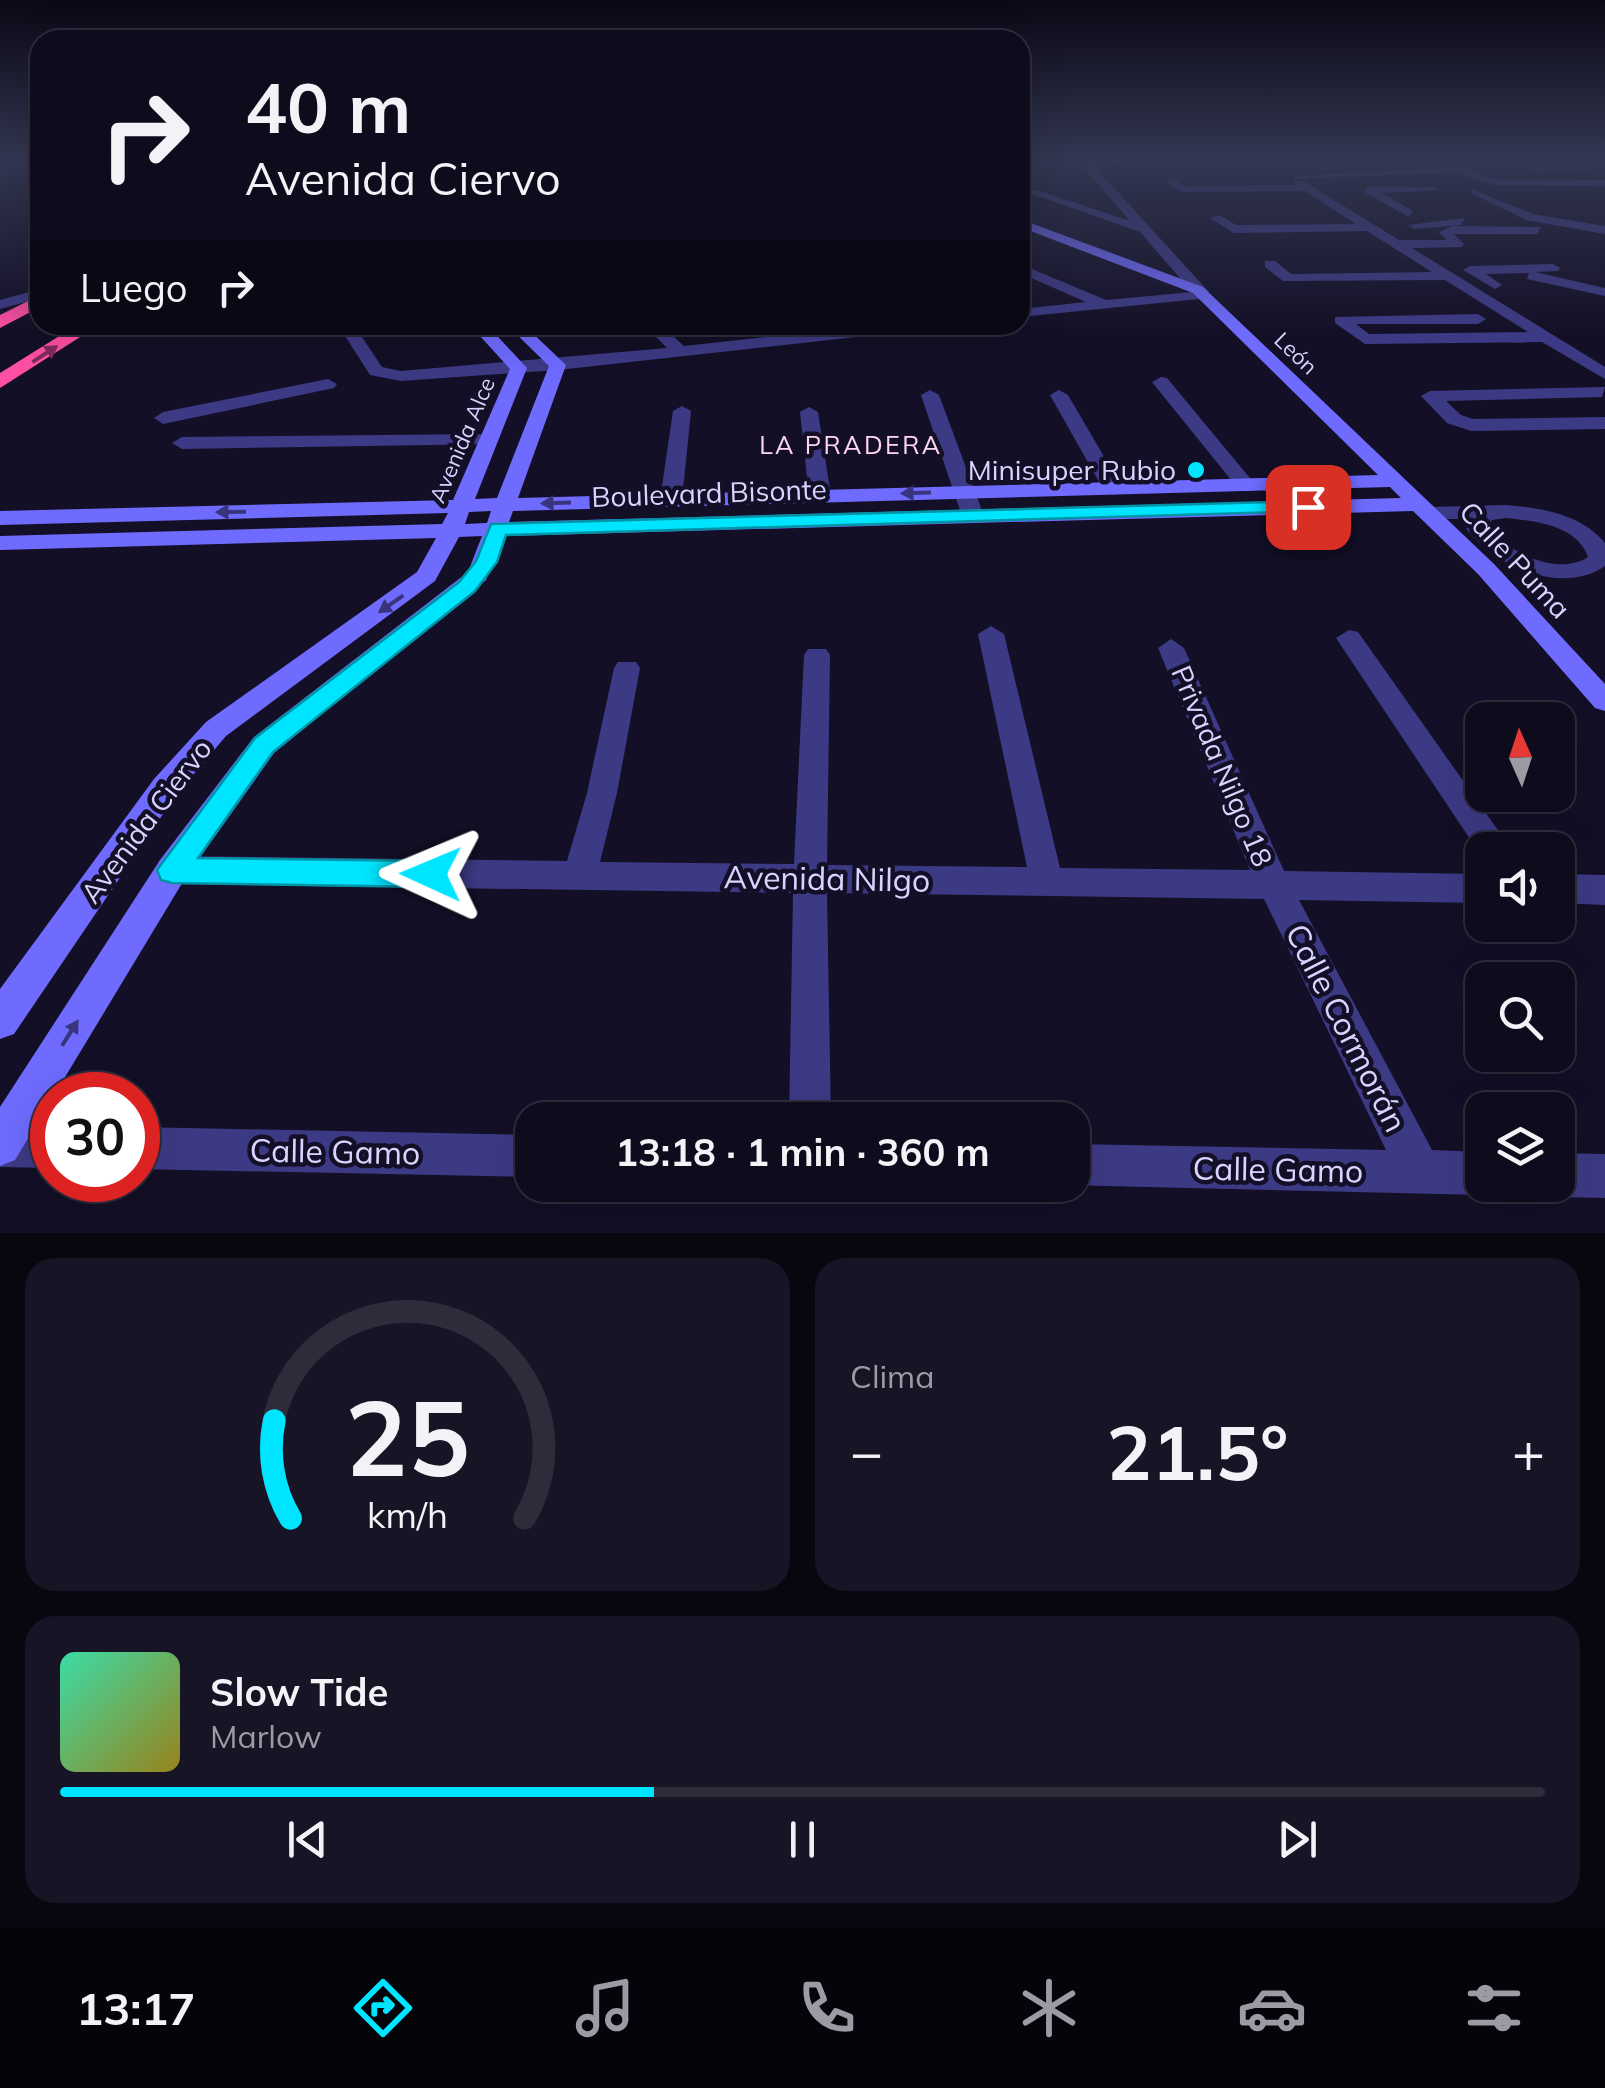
<!DOCTYPE html>
<html lang="es">
<head>
<meta charset="utf-8">
<style>
  :root { --surface:#0e0b1c; --page:#171425; --text:#f1f3f6; --muted:#9b9ba3; --line:#2e2b3b; --accent:#00e5ff }
  body { margin:0; font-family:Mulish,sans-serif; background:var(--page); color:var(--text); height:100vh; display:flex; flex-direction:column; font-size:38px; white-space:nowrap }
  * { box-sizing:border-box; margin:0 }
  p { font-size:32px; color:var(--muted) }
  .icon { flex:none; width:55px; height:55px; fill:none; stroke:currentColor; stroke-width:2; stroke-linecap:round; stroke-linejoin:round }
  .map { position:relative; height:1233px; overflow:hidden }
  .sheet { display:flex; flex-direction:column; gap:25px; padding:25px; background:#08060f; flex:1 }
  .sheet>* { flex:none }
  .top-card { position:absolute; left:30px; top:30px; width:1000px; height:305px; border-radius:30px; box-shadow:0 10px 40px #0002,0 0 0 2px var(--line); background:#0e0b1c; color:var(--text); overflow:hidden }
  .needle { width:65px; rotate:357deg }
  .buttons { position:absolute; left:1465px; top:702px; display:grid; gap:20px }
  .buttons a { display:grid; place-items:center; width:110px; height:110px; border-radius:20px; background:var(--surface); box-shadow:0 10px 40px #0002,0 0 0 2px var(--line); font-size:50px }
  .speed { position:absolute; left:30px; top:1072px; display:flex; gap:20px; font-size:50px; font-weight:700; text-align:center }
  .speed>* { display:grid; place-content:center; width:130px; height:130px; border-radius:50%; background:var(--surface); box-shadow:0 10px 40px #0002,0 0 0 2px var(--line); line-height:1 }
  .speed .limit { border:15px solid #d22; background:#fff; color:#111 }
  .pin { position:absolute; display:grid; place-items:center; width:85px; height:85px; color:#fff; margin:-42px; border-radius:20px; box-shadow:0 5px 15px #0006 }
  .me { position:absolute; width:110px; margin:-55px; rotate:271deg; stroke-linejoin:round; filter:drop-shadow(0 0 8px #0008) }
  .turn { display:flex; align-items:center; gap:35px; height:210px; padding:0 50px; font-size:45px }
  .turn .icon { width:130px; height:130px; stroke-width:2.5 }
  .turn b { display:block; font-size:70px; line-height:85px }
  .then { display:flex; align-items:center; height:95px; padding:0 50px; background:#0003; gap:20px; font-size:38px }
  .big { font-size:75px; font-weight:700; line-height:1.1 }
  .sheet .tile { flex:1; display:flex; flex-direction:column; justify-content:center; gap:15px; min-width:0; padding:0 35px; border-radius:30px; background:var(--page) }
  .sheet .dial { align-items:center; gap:0 }
  .dial svg { height:260px; overflow:visible; fill:none; stroke:var(--line); stroke-width:7; stroke-linecap:round; text-anchor:middle }
  .dial text { fill:var(--text); stroke:none }
  .song { display:flex; align-items:center; gap:30px }
  .cover { width:120px; height:120px; border-radius:15px; background:linear-gradient(135deg,hsl(160 70% 55%),hsl(50 70% 35%)) }
  .played { height:10px; border-radius:5px; background:linear-gradient(90deg,var(--accent) 40%,var(--line) 40%) }
  .keys { display:flex; justify-content:space-around; direction:ltr }
  .heat { display:flex; justify-content:space-between; align-items:center; font-size:55px; direction:ltr }
  .sheet .tiles { flex:1; display:grid; gap:25px; grid-template-columns:1fr 1fr }
  .tile:last-child { grid-column:span 2 }
  .trip { position:absolute; left:515px; top:1102px; width:575px; height:100px; border-radius:30px; background:var(--surface); box-shadow:0 10px 40px #0002,0 0 0 2px var(--line); font-weight:700; line-height:100px; text-align:center }
  .tab-bar { display:flex; height:160px; justify-content:space-around; align-items:center; background:#06040b; color:var(--muted) }
  .tab-bar .icon { width:70px; height:70px }
  .tab-bar .selected { color:var(--accent) }
  .tab-bar b { font-size:45px; color:var(--text) }
  .map>svg:first-child { display:block }
  .lines { fill:none; stroke-linecap:round; stroke-linejoin:round }
  .street { fill:#3d3a85; fill-rule:evenodd }
  .secondary { fill:#6f6bff; fill-rule:evenodd }
  .highway { fill:#ff4fa3; fill-rule:evenodd }
  .oneway { fill:#7d2c5e }
  .oneway2 { fill:#38347d }
  .route { fill:#00e5ff; stroke:#0095a6; stroke-width:2.5 }
  .poi-dot { fill:#00e5ff; stroke:#130f26; stroke-width:4 }
  .labels { text-anchor:middle; stroke-width:9; stroke-linejoin:round; paint-order:stroke }
  .far-street-label { font-size:22px; fill:#d9d4ff; stroke:#130f26 }
  .far-neighbourhood-label { font-size:25px; letter-spacing:2.5px; fill:#ffd6f0; stroke:#130f26 }
  .poi-label { font-size:28px; fill:#d9d4ff; stroke:#130f26; text-anchor:end }
  .street-label { font-size:28px; fill:#d9d4ff; stroke:#130f26 }
  .near-street-label { font-size:32px; fill:#d9d4ff; stroke:#130f26 }
</style>
</head>
<body>
<div class="map">
<svg width="1605" height="1233" viewBox="0 0 1605 1233">
  <rect width="100%" height="100%" fill="#130f26"/>
  <g class="lines">
    <path class="street" d="M1078 160H1156L1094 166 1209 292V298L1020 317V309L1086 302 1020 273V264L1106 300 1192 292 1140 232 1027 192 1037 190 1130 221Z
      M1429 160H1444L1494 179 1605 180V186L1493 185 1457 172 1297 179 1292 176 1446 168Z
      M1605 162V168L1535 171 1530 168Z
      M1170 177 1185 186 1295 185V181H1303L1399 240H1447L1439 232 1452 226 1541 227 1537 234H1454L1464 244 1462 247 1412 248 1605 367V379L1542 342 1365 344 1335 323V317L1478 314 1486 319 1478 324H1356L1369 334 1528 332 1445 280 1283 281 1265 267V261H1275L1291 274 1432 272 1367 231 1234 233 1210 218 1220 215 1236 225 1356 224 1305 191 1182 192 1166 182Z
      M1368 187H1435L1440 190 1382 193 1413 211 1409 217 1364 192Z
      M1471 189 1533 214 1605 226V234L1526 220 1471 193Z
      M1465 218 1461 225 1414 229 1408 225Z
      M1553 264 1560 268 1558 271 1535 272 1605 288V296L1527 279 1529 273 1486 274 1502 285 1495 289 1463 270 1470 266Z
      M40 289V298L0 309V300Z
      M338 325H354L382 367 401 371 667 348 644 325H661L684 346 877 325H927L919 330 558 370 401 381 370 375Z
      M1161 377 1167 378 1254 483 1257 487 1254 491H1240L1152 382Z
      M328 379 337 384 334 388 163 424 154 418 163 412Z
      M1605 387 1602 397 1446 401 1461 415 1473 419 1605 417V429L1471 431 1447 423 1421 396 1430 391Z
      M930 390 939 395 984 516 981 521 973 523 962 516 921 395Z
      M1059 390 1068 395 1123 489 1120 493 1113 495 1103 489 1050 395Z
      M682 406 691 411 682 500 671 506 660 500 673 411Z
      M809 407 818 412 831 496 820 502 809 496 800 412Z
      M488 434 498 440 495 444 182 449 172 443 182 437Z
      M1506 505C1542 508 1581 514 1605 543V566C1562 596 1493 566 1466 528L1471 519H1430L1419 513 1430 507ZM1506 518C1535 521 1577 525 1588 557 1558 577 1508 552 1488 528L1492 520Z
      M991 626 1004 634 1060 868 1250 870 1158 648 1171 639 1184 648 1284 871 1482 874V903L1299 900 1432 1150 1482 1152V1185H1499L1497 1188 1482 1195 1066 1185H1072V1144L1386 1150 1264 899 827 893 831 1120H789L793 893 172 884 160 880 155 870 160 860 172 856 567 861 587 793 614 668 618 662H636L640 668 617 793 600 862 794 864 804 655 808 649H826L830 655 827 865 1027 867 978 634Z
      M1349 630 1358 632 1512 850H1482V857L1336 638Z
      M1558 874 1605 875V905L1558 903Z
      M0 1125 52 1126V1168L0 1167Z
      M138 1127 532 1135V1177L138 1169Z
      M1558 1153 1605 1154V1198L1558 1197 1543 1190 1540 1185H1558Z"/>
    <path class="secondary" d="M1020 219 1203 287 1494 564 1605 684V711L1595 708 1478 574 1413 511 504 536 486 580 274 753 184 880 15 1160 0 1166V1107L160 860 254 737 468 572 482 536 459 537 435 581 226 736 176 795 14 1034 0 1039V989L154 779 206 722 417 572 436 538 0 550V536L442 524 448 513 0 525V511L453 500 510 369 470 325H487L527 368 475 499 497 498 549 366 507 325H524L566 365 518 498 1378 475 1193 293 1020 227ZM1390 487 1401 498 509 522 513 511ZM491 511 487 523 465 524 469 512Z"/>
    <path class="highway" d="M40 295V307L0 328V315Z
      M77 325H99L0 388V373Z"/>
  </g>
  <defs><path id="oneway-solid" d="M-6-.8H1V-3.2L6.5 0L1 3.2V.8H-6Z" transform="scale(2.5)"/></defs>
  <use class="oneway" href="#oneway-solid" transform="translate(45 354) rotate(-33)"/>
  <g class="oneway2">
    <use href="#oneway-solid" transform="translate(916 493) rotate(178)"/>
    <use href="#oneway-solid" transform="translate(556 503) rotate(178)"/>
    <use href="#oneway-solid" transform="translate(231 512) rotate(179)"/>
    <use href="#oneway-solid" transform="translate(391 604) rotate(145)"/>
    <use href="#oneway-solid" transform="translate(70 1033) rotate(-58)"/>
  </g>
  <linearGradient id="sky" x2="0" y2="1"><stop stop-color="#0a0815"/><stop offset="0.48" stop-color="#333752"/><stop offset="1" stop-color="#333752" stop-opacity="0"/></linearGradient>
  <rect width="1605" height="333" fill="url(#sky)"/>
  <path class="route" d="M1308 501 1318 507 1315 511 506 535 497 562 475 591 273 752 198 858 431 861 442 865 446 874 442 883 431 887 172 883 161 880 157 870 255 738 459 582 476 561 491 524Z"/>
  <circle class="poi-dot" cx="1196" cy="470" r="10"/>
  <g class="labels">
    <g class="far-street-label">
      <text transform="translate(1296 353) rotate(44)" y="8">León</text>
      <text transform="translate(462 440) rotate(-67)" y="8">Avenida Alce</text>
    </g>
    <g class="far-neighbourhood-label">
      <text x="851" y="454">LA PRADERA</text>
    </g>
    <g class="poi-label">
      <text x="1176" y="480">Minisuper Rubio</text>
    </g>
    <g class="street-label">
      <text transform="translate(709 493) rotate(-2)" y="10">Boulevard Bisonte</text>
      <text transform="translate(1515 560) rotate(47)" y="10">Calle Puma</text>
      <text transform="translate(1222 766) rotate(67)" y="10">Privada Nilgo 18</text>
      <text transform="translate(146 821) rotate(-53)" y="10">Avenida Ciervo</text>
    </g>
    <g class="near-street-label">
      <text transform="translate(827 879) rotate(1)" y="11">Avenida Nilgo</text>
      <text transform="translate(1346 1028) rotate(63)" y="11">Calle Cormorán</text>
      <text transform="translate(335 1152) rotate(1)" y="11">Calle Gamo</text>
      <text transform="translate(1278 1170) rotate(1)" y="11">Calle Gamo</text>
    </g>
  </g>
</svg>
<div class="buttons">
<a><svg class="needle" viewBox="-14 -14 28 28"><path d="M0-13l5 13h-10z" fill="#e53935"/><path d="M0 13l5-13h-10z" fill="#9b9ba3"/></svg></a>
<a><svg class="icon" aria-label="sound" viewBox="0 0 24 24"><path d="M4 9h4l5-4v14l-5-4H4zM17 9q2 3 0 6"/></svg></a>
<a><svg class="icon" aria-label="search" viewBox="0 0 24 24"><circle cx="10" cy="10" r="6"/><path d="M15 15l6 6"/></svg></a>
<a><svg class="icon" aria-label="layers" viewBox="0 0 24 24"><path d="M12 4l9 5-9 5-9-5zM3 14l9 5 9-5"/></svg></a>
</div>
<div class="speed"><div class="limit">30</div></div>
<div class="pin" style="left:1308px;top:507px;background:#d93025"><svg class="icon" aria-label="arrive" viewBox="0 0 24 24"><path d="M6 21V4h12l-3 4 3 4H6"/></svg></div>
<svg class="me" style="left:431px;top:874px" viewBox="-20 -20 40 40"><path d="M0-17L14 15 0 8-14 15z" fill="#00e5ff" stroke="#fff" stroke-width="4"/></svg>
<div class="trip">13:18 · 1 min · 360 m</div>
<div class="top-card">
<div class="turn"><svg class="icon" aria-label="right" viewBox="0 0 24 24"><path d="M7 20v-9h11M14 6l5 5-5 5"/></svg><div><b>40 m</b>Avenida Ciervo</div></div>
<div class="then">Luego<svg class="icon" aria-label="right" viewBox="0 0 24 24"><path d="M7 20v-9h11M14 6l5 5-5 5"/></svg></div>
</div>
</div>
<section class="sheet">
<div class="tiles">
<div class="tile dial"><svg viewBox="0 0 100 80">
<path d="M14 69A42 42 0 1 1 86 69"/>
<path d="M14 69A42 42 0 0 1 9 39" stroke="#00e5ff"/>
<text x="50" y="56" font-size="32" font-weight="700">25</text>
<text x="50" y="72" font-size="11">km/h</text>
</svg></div>
<div class="tile"><p>Clima</p>
<div class="heat"><a>−</a><b class="big">21.5°</b><a>+</a></div>
</div>
<div class="tile">
<div class="song"><i class="cover"></i><div><b>Slow Tide</b><p>Marlow</p></div></div>
<div class="played"></div>
<div class="keys"><svg class="icon" aria-label="previous" viewBox="0 0 24 24"><path d="M18 5L8 12l10 7zM5 5v14"/></svg><svg class="icon" aria-label="pause" viewBox="0 0 24 24"><path d="M8 5v14M16 5v14"/></svg><svg class="icon" aria-label="next" viewBox="0 0 24 24"><path d="M6 5l10 7-10 7zM19 5v14"/></svg></div>
</div>
</div>
</section>
<nav class="tab-bar">
<b>13:17</b>
<svg class="icon selected" aria-label="directions" viewBox="0 0 24 24"><path d="M12 3l9 9-9 9-9-9zM9 14v-3h6M13 9l2 2-2 2"/></svg>
<svg class="icon" aria-label="music" viewBox="0 0 24 24"><path d="M9 18V5l10-2v13"/><circle cx="6" cy="18" r="3"/><circle cx="16" cy="16" r="3"/></svg>
<svg class="icon" aria-label="phone" viewBox="0 0 24 24"><path d="M5 4h4l2 5-3 2q2 4 5 5l2-3 5 2v4C11 20 4 13 5 4z"/></svg>
<svg class="icon" aria-label="climate" viewBox="0 0 24 24"><path d="M12 3v18M4 7l16 10M4 17L20 7"/></svg>
<svg class="icon" aria-label="car" viewBox="0 0 24 24"><path d="M5 17H2v-5l4-1 3-4h7l3 4 3 1v5h-3M9 17h6M6 11h13"/><circle cx="7" cy="17" r="2"/><circle cx="17" cy="17" r="2"/></svg>
<svg class="icon" aria-label="filters" viewBox="0 0 24 24"><path d="M4 7h16M4 17h16"/><circle cx="9" cy="7" r="2"/><circle cx="15" cy="17" r="2"/></svg>
</nav>
</body>
</html>
